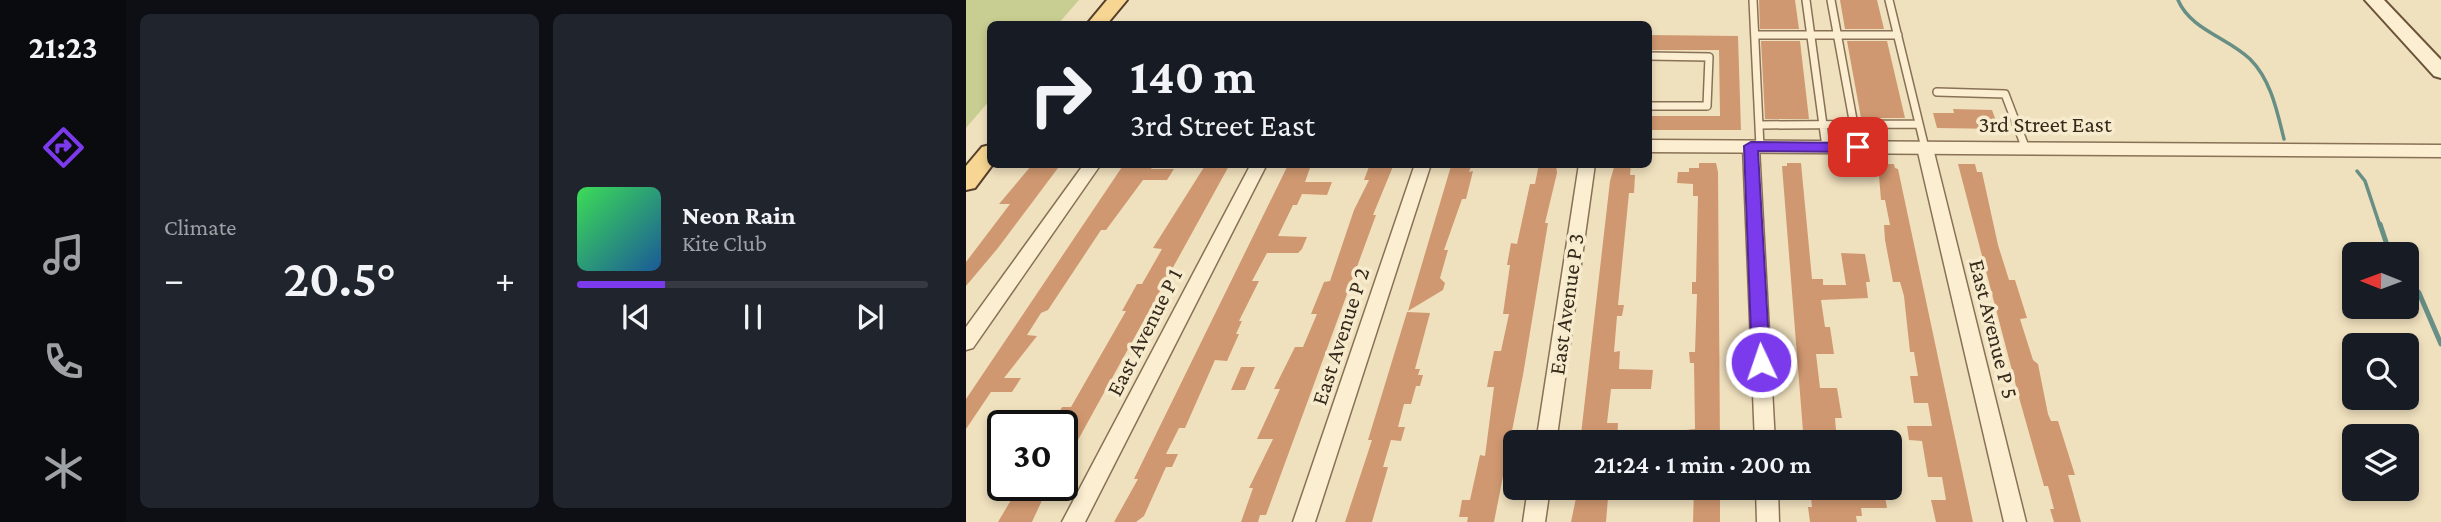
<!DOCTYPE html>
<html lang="en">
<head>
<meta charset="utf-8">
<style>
  :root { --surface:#171b24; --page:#20242c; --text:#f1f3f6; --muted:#9ea1a6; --line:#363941; --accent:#7c3aed }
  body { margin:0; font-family:"Crimson Pro",serif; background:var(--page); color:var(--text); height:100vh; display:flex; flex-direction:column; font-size:26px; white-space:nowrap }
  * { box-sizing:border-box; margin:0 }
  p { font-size:23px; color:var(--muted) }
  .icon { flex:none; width:38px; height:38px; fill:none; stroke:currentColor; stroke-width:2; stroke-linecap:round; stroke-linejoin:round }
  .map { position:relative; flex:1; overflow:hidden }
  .side { display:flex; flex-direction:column; gap:14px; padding:14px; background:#0d0f14; width:840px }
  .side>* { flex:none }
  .top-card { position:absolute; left:21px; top:21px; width:665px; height:147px; border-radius:10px; box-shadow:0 4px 10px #0003; background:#171b24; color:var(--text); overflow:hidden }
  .needle { width:46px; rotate:271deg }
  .buttons { position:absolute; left:1376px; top:242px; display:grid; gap:14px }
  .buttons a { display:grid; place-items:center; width:77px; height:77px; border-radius:10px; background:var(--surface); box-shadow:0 4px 10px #0003; font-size:35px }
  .speed { position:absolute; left:21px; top:410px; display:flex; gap:14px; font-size:35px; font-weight:700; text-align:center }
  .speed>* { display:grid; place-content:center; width:91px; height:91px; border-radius:50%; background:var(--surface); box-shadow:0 4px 10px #0003; line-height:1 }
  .speed .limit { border:4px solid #111; border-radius:10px; background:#fff; color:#111 }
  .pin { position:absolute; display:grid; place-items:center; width:60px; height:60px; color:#fff; margin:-30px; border-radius:14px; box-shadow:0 4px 10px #0006 }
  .me { position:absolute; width:77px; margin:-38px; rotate:357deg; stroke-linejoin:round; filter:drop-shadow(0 0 5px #0008) }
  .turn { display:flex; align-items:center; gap:24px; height:147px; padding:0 28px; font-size:32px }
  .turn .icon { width:91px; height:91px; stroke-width:2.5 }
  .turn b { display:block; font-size:49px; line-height:60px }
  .big { font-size:52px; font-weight:600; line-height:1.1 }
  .side .widget { flex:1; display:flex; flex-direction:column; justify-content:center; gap:10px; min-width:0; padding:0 24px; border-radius:10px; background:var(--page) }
  .song { display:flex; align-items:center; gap:21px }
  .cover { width:84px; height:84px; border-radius:10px; background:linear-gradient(135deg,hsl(130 70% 55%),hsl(210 70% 35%)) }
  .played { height:7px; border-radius:4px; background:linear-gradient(90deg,var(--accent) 25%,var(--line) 25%) }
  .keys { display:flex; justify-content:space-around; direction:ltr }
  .heat { display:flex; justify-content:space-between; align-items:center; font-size:38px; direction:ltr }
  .side .tiles { flex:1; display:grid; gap:14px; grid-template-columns:repeat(2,1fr) }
  .trip { position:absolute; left:537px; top:430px; width:399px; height:70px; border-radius:10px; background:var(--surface); box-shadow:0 4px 10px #0003; font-weight:600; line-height:70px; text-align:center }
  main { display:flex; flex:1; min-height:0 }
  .tab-bar { display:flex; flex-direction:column; width:126px; justify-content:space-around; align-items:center; background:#090b0e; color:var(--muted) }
  .tab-bar .icon { width:49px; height:49px }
  .tab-bar .on { color:var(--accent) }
  .tab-bar b { font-size:32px; color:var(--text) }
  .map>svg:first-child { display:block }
  .green { fill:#c8ce91 }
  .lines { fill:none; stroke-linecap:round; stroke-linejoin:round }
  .stream-far1 { stroke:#688f85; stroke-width:3.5 }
  .stream { stroke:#688f85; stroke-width:5 }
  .building { fill:#d09871 }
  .service-casing { stroke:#897156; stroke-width:10 }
  .minor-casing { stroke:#897156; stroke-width:3 }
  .tertiary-casing { stroke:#897156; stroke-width:3 }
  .secondary-casing { stroke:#6b5239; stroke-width:4 }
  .primary-casing { stroke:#563f2a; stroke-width:4 }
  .service { stroke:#fbeed1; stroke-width:7 }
  .minor { fill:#fbeed1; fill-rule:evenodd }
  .tertiary { fill:#fbeed1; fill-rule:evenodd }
  .secondary { fill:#fbeed1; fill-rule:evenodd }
  .primary { fill:#f6d692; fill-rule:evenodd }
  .route { fill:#7c3aed; stroke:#51269a; stroke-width:2 }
  .labels { text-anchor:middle; stroke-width:7; stroke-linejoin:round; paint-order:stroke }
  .street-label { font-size:23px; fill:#37291b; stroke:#f7ebce }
</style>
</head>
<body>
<main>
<nav class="tab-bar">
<b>21:23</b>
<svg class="icon on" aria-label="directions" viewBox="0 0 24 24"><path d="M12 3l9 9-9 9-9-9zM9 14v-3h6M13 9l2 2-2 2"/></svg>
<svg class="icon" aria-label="music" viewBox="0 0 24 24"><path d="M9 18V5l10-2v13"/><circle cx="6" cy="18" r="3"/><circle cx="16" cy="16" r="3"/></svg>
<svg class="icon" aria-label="phone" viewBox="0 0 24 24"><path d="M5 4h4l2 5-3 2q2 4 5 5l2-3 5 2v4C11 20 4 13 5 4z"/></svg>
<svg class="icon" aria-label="climate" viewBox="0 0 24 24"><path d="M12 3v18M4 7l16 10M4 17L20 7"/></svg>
</nav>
<section class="side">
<div class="tiles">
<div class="widget"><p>Climate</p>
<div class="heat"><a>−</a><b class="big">20.5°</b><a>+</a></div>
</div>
<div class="widget">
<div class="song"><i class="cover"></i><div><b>Neon Rain</b><p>Kite Club</p></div></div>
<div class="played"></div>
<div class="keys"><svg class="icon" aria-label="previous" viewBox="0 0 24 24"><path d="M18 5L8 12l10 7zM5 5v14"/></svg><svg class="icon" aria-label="pause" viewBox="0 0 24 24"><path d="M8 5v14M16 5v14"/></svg><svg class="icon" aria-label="next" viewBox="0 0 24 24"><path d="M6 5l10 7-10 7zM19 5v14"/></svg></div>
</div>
</div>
</section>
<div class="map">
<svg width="1475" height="522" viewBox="0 0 1475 522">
  <rect width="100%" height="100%" fill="#f0e1be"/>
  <path class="green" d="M0 0H113L92 24H24V100L0 128Z"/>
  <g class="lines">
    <path class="stream-far1" d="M1212 0C1225 30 1261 37 1284 59 1305 80 1311 111 1318 139
      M1391 171 1399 181 1414 226"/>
    <path class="stream" d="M1414 224 1424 254
      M1440 278 1453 293 1475 344"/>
  </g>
  <path class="building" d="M793 0H829L833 29H794Z
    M874 0H911L918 29H879Z
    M682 35 772 36 775 130H682V116H754L753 50H682Z
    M795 41H834L843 119H799Z
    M881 41H921L939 118H895Z
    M987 109 1026 110 1033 129 971 128 967 113H988Z
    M733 163H750L752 172 754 443H720V430L729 429 728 363H724L723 352H729L731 294H726V282H730L732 196H727V184L711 183 712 172H723V168H733Z
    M821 163H835L846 279H857V285H880L875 253 899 254 904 282H900L902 298 855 300 859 327H864L868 354H850L854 388H871L876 418H869L871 443H839L837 431 816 166H821Z
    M95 164 32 248 0 286V262L44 204H33L65 166Z
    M158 164H188L185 169H208L201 180H177L140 230H135L82 310 75 313 61 335 71 336 38 378H55L46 392H25L0 429V399Z
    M240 164H264L96 469V425H86L96 407H105L160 311H156L171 284H176L196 249 187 248Z
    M404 164H428L407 215H410L300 515H294L292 522H275L287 488H283L307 439H291L314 389H308L329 347H337L351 314H345L358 282 364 281 388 210 403 180H398Z
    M506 164 503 172 507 171 500 199H496L478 250H482L474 278 479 283 477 290 442 311 485 166Z
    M573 164H590L591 173 579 223H582L557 375 528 522H501L502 517H493L496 500H504L514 455 519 456 528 387H521L528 351H535L543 314H537L544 265H541L545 243 551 244 564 184H569Z
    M649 164H665L664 175H669L668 193H663L652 305H658L656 316H651L648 352 654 351 653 369 687 370 685 389H645L641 423H652L651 443H614L644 181Z
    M912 164H928L929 168 932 169 1007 522H970L965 500H980L976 477H962L956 441 943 440 941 426H966L962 403H948L944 376H952L948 352H944L938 296 934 282H927L919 240 918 225H924L919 200H915Z
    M992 164H1009L1011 172H1016L1032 245 1043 280H1049L1061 318 1054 319 1067 360 1072 364 1082 414 1085 421H1092L1109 475H1102L1115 522H1088L1084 509H1088L1082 486H1078L1054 401Z
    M322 165H345L339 182H366L361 195 336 194 331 205H327L312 236 341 237 336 249 332 253H301L286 281H293L273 321H276L270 334H273L261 361 249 360 219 428H213L200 454H212L206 467H200L178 516 170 522H148L172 479H168Z
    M441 312 464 313 449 369H454L452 375H457L454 386H450L445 404H438L432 427H439L435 441 425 440 417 467H422L406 522H379L406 440H402Z
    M275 367H289L279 390H265Z
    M60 485H83L66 522H32L45 500 51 501Z
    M612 488H635L634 498H642L640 522H605Z
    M728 488H754V522H727Z
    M844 488H890L891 498 919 497 921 508H895L896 516H890L891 522H844L842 507H846Z"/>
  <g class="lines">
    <defs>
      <path id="service" d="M787 0 794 147
        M840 0 860 147
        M865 0 892 147
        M923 0 959 148
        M789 35H932
        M682 56 743 57 741 106H682
        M971 92 1039 94 1060 149
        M793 125 953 124"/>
      <path id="minor" d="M785 142 793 147 809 443H789L777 147Z
        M959 143 967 148 1060 522H1038L951 148Z
        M118 164H135L7 348 0 350V327Z
        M285 164H301L119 522H96Z
        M449 164H465L349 522H327Z
        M613 164H629L590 443H570Z
        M562 488H584L579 522H557Z
        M790 488H812L813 522H791Z"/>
      <path id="tertiary" d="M682 140 1475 145V157L682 152Z"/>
      <path id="secondary" d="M1399 0H1418L1475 60V78L1468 76Z"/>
      <path id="primary" d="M141 0H161L141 24H121Z
        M24 145V164H27L9 188 0 190V166L16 147Z"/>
    </defs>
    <use href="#service" class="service-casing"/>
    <use href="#minor" class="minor-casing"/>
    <use href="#tertiary" class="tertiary-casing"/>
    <use href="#secondary" class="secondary-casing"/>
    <use href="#primary" class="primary-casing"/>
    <use href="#service" class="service"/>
    <use href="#minor" class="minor"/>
    <use href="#tertiary" class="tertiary"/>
    <use href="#secondary" class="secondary"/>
    <use href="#primary" class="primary"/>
  </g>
  <path class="route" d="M785 142 892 143 899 147 892 152 792 151 804 362 795 369 786 362 778 146Z"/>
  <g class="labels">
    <g class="street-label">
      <text x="1079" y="132">3rd Street East</text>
      <text transform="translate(600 304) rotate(-82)" y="8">East Avenue P 3</text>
      <text transform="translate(1028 329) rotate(76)" y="8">East Avenue P 5</text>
      <text transform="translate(178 332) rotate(-63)" y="8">East Avenue P 1</text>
      <text transform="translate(374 336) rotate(-72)" y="8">East Avenue P 2</text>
    </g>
  </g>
</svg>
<div class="buttons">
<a><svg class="needle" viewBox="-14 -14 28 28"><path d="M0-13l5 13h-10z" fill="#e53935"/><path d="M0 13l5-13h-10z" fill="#9ea1a6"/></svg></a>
<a><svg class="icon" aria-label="search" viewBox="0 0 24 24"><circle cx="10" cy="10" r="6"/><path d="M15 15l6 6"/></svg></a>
<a><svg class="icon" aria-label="layers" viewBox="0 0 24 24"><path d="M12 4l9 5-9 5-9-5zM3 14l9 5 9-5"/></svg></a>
</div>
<div class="speed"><div class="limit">30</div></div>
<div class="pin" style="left:892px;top:147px;background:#d93025"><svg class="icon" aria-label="arrive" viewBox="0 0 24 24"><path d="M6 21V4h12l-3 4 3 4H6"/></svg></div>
<svg class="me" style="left:795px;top:362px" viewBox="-20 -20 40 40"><circle r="17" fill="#7c3aed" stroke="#fff" stroke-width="3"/><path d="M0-11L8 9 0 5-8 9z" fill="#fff"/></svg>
<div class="trip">21:24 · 1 min · 200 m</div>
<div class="top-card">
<div class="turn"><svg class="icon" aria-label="right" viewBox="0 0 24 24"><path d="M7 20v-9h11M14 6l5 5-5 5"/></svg><div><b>140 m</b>3rd Street East</div></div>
</div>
</div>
</main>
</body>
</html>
